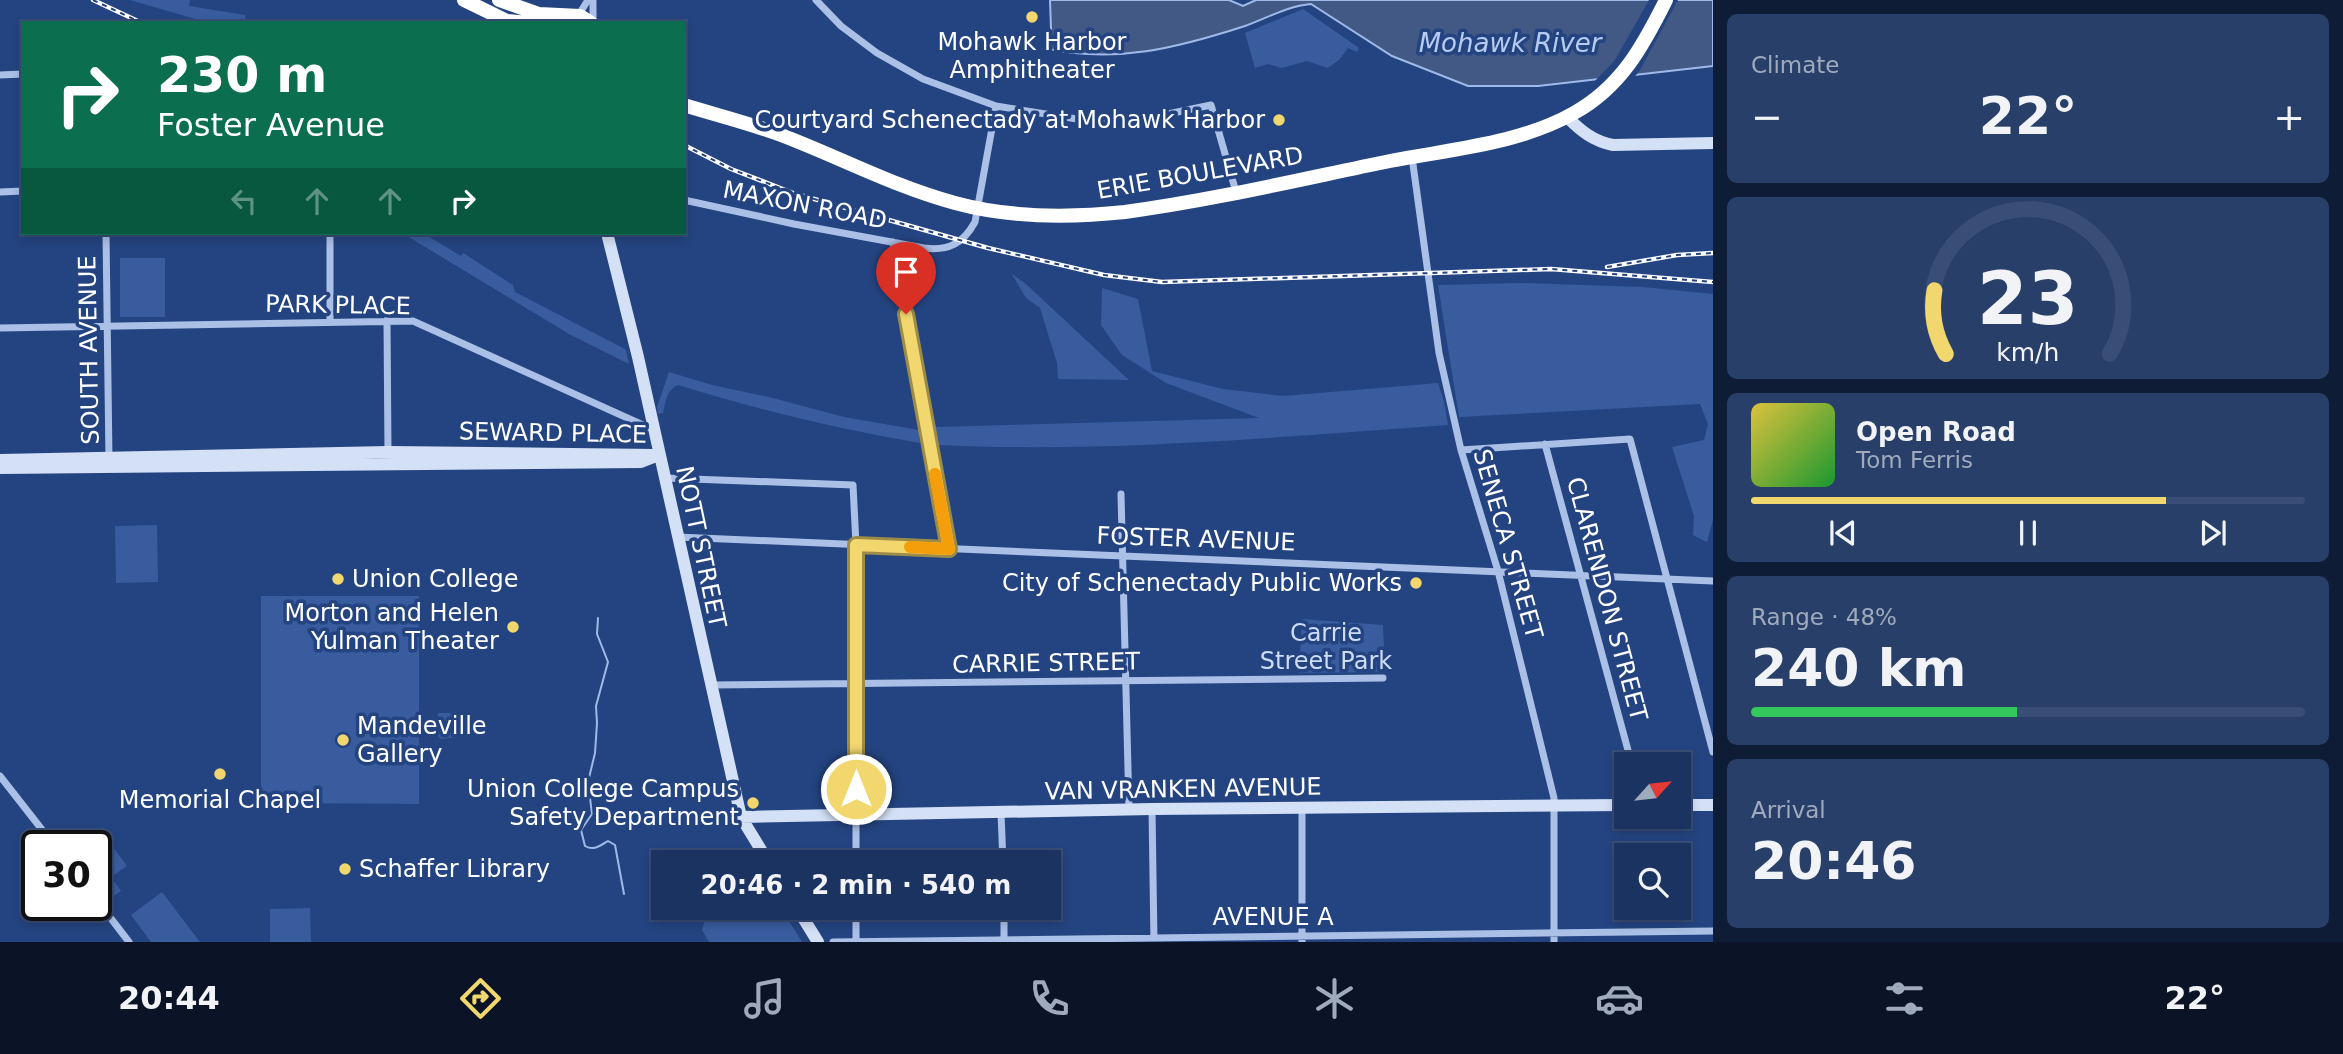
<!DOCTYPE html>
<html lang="en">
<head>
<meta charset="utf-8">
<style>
  :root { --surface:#1b3361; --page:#283f6a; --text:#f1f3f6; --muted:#a0aabd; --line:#394e76; --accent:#f1d76e }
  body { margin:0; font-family:"DejaVu Sans",sans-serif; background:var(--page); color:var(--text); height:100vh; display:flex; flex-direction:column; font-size:26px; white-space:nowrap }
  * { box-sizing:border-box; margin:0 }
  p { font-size:23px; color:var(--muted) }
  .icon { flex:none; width:38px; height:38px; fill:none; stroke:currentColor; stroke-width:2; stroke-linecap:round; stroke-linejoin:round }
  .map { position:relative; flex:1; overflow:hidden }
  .side { display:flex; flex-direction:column; gap:14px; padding:14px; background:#0f1c35; width:630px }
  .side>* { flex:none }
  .guide { position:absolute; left:21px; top:21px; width:665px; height:214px; border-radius:0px; box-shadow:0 4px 10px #0003,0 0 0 2px var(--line); background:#0b6e4f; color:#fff; overflow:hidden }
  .needle { width:46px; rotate:63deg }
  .controls { position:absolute; left:1614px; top:752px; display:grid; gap:14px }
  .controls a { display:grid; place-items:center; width:77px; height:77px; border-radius:0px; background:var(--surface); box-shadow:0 4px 10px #0003,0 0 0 2px var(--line); font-size:35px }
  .speed { position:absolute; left:21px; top:830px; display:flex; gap:14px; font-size:35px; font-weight:700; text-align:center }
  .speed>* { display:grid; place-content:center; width:91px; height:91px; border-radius:50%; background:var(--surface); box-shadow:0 4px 10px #0003,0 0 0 2px var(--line); line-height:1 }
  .speed .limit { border:4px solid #111; border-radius:10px; background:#fff; color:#111 }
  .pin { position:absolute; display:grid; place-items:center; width:60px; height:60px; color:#fff; margin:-72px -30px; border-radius:50% 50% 50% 0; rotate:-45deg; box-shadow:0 0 7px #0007 }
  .pin .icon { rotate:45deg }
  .me { position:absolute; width:77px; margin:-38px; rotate:0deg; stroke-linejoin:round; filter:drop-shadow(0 0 5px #0008) }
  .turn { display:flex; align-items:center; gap:24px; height:147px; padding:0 21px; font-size:32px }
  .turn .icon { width:91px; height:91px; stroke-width:2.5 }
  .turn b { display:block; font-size:49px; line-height:60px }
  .lanes { display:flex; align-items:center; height:66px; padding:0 21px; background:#0003; justify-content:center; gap:35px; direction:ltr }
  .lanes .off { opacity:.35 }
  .big { font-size:52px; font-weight:700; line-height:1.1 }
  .side .tile { flex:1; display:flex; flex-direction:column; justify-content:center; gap:10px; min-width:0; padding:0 24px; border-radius:10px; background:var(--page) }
  .side .dial { align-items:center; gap:0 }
  .dial svg { height:182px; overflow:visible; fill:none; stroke:var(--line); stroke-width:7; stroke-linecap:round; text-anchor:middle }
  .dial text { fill:var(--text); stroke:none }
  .song { display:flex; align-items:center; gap:21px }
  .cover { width:84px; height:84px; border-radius:10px; background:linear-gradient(135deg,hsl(50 70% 55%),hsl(130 70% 35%)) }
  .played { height:7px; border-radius:4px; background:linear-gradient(90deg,var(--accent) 75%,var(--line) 75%) }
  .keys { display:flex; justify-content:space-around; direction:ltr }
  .heat { display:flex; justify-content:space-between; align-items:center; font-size:38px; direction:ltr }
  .charge { height:10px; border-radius:5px; background:linear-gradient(90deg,#34c759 48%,var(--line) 0) }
  .trip { position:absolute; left:651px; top:850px; width:410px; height:70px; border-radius:0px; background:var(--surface); box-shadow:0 4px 10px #0003,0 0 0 2px var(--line); font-weight:700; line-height:70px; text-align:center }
  .tabs { display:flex; height:112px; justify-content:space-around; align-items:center; background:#0b1427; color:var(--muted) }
  .tabs .icon { width:49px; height:49px }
  .tabs .on { color:var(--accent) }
  .tabs b { font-size:32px; color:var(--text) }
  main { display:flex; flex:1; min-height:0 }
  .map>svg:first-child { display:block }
  .green { fill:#385c9e }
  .water { fill:#425986; stroke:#9fbae8; stroke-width:2 }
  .pier { fill:#244481 }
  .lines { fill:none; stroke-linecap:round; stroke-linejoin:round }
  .stream { stroke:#9fbae8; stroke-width:2 }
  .street { stroke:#abc0e7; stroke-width:7 }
  .secondary { stroke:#d4e0f6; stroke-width:12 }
  .highway { stroke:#fff; stroke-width:14 }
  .rail-casing { stroke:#fff; stroke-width:4.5 }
  .rail { stroke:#244481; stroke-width:2; stroke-dasharray:5; stroke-linecap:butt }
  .route-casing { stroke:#9d8c48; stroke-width:18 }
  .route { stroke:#f1d76e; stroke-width:12 }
  .slow { stroke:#f59e0b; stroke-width:12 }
  .poi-dot { fill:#f1d76e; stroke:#244481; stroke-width:2.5 }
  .labels { text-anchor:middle; stroke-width:7; stroke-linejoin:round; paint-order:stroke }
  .poi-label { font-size:24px; fill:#fff; stroke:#244481; text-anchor:end }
  .street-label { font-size:24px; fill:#fff; stroke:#244481 }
  .park-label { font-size:24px; fill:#cedcf5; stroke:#244481 }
  .water-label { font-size:26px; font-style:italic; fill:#b6cbef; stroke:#244481 }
</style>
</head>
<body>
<main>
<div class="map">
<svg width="1713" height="942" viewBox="0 0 1713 942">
  <rect width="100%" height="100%" fill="#244481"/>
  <path class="green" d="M130 0H190L189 6 245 15 246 23 202 21Z
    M1303 9 1359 48 1357 52 1348 48 1339 60 1328 68 1307 61 1282 68 1268 64 1255 68 1245 33Z
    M402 233H423L461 256 463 253 513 285 515 292 621 347 626 350 629 364 569 334Z
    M120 258H165V317H120Z
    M1011 273 1027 285 1129 380 1058 379 1057 363 1040 308 1026 298Z
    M1521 283 1643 287 1713 294V520L1707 542 1693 535 1694 516 1672 447 1704 440 1708 424 1700 404 1459 417 1438 285Z
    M1102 288 1138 299 1152 371 1223 389 1283 396 1438 383 1444 402 1448 425C1278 437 1107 453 937 445L936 427 1259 418 1166 383 1122 355 1101 325Z
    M669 372 712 385 769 397 844 417 919 430 920 443C838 429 758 410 678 385 666 390 666 402 663 413L658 414 657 407Z
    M157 525 158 582 116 583 115 526Z
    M261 596H419V804L261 803Z
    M1302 619 1383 625 1385 672 1299 673Z
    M438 713H466V728L458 737 441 739 438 736Z
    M110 843 127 866 111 877 121 891 112 897 98 878 107 871 96 856Z
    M162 892 200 942H151L131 915Z
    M310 908 311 942H270V909Z
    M720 908H781L802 942H709L702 930 706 917Z"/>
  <path class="water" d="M1050 0H1229L1243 6 1256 0H1713V66L1538 86H1468L1392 56 1311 4C1288 6 1267 18 1245 26 1177 48 1116 64 1044 48L1051 29Z"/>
  <path class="pier" d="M1649 0H1678L1640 70 1633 79 1593 83 1615 60Z"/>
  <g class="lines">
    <path class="stream" d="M598 618 597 634 608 662 596 706 597 723 595 753 588 782 592 814 581 830 585 846C594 851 600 846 608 841L615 845 624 894"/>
    <path class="street" d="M593 0V23
      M816 0 841 26 877 53 923 79 996 106 1102 123 1144 119 1211 105 1236 192
      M578 16 588 0
      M0 75 23 74
      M1412 157 1439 353 1461 450 1498 571 1554 798V942
      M0 192 23 191
      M684 200 794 224 924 248C948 251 963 244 975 222L996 106
      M106 233 109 460
      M330 233V322
      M893 242 949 549
      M387 320 388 453
      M0 328 413 321 654 430
      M1545 444 1632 765
      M1461 450 1630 439 1713 752
      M665 478 853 485 856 545V863
      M1121 494 1129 809
      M677 537 1713 581
      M711 685 1383 678
      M0 776 54 845
      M1152 809 1154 942
      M1302 809V942
      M1001 813 1003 863
      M96 899 129 942
      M856 908V942
      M1004 908V942
      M833 942 1713 931"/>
    <path class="secondary" d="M1567 117C1581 131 1593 141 1613 145L1713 143
      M607 233 638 357 741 817 769 863
      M0 460 388 452 655 455
      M0 468 641 462 659 455
      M1678 805H1713
      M741 817 1152 809 1626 805
      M797 908 818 942"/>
    <path class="highway" d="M464 0 507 21 529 23
      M499 0 539 14 580 16 591 23
      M684 105C716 115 749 123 781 135 839 157 895 187 955 203 1010 218 1068 218 1125 212 1214 200 1302 179 1390 161 1452 149 1519 144 1574 113 1621 87 1643 46 1666 0"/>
    <defs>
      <path id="rail" d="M93 0 142 23
        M684 145 731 169 793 193 988 248 1104 275 1162 282 1551 269 1713 282
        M1607 267 1677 255 1713 253"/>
    </defs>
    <use href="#rail" class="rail-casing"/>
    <use href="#rail" class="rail"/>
  </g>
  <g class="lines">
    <defs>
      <path id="route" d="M856 789V545L949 549 906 314"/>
    </defs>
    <use href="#route" class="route-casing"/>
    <use href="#route" class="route"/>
    <path class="slow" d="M910 547 949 549 935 474"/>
  </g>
  <g class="poi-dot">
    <circle cx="1032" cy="17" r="7"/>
    <circle cx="1279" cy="120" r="7"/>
    <circle cx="338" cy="579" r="7"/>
    <circle cx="1416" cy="583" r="7"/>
    <circle cx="513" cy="627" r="7"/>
    <circle cx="343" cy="740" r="7"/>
    <circle cx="220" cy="774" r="7"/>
    <circle cx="753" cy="803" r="7"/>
    <circle cx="345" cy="869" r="7"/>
  </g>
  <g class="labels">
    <g class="poi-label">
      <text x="1032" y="50" text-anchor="middle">Mohawk Harbor<tspan x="1032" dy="28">Amphitheater</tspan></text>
      <text x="1265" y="128">Courtyard Schenectady at Mohawk Harbor</text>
      <text x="352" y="587" text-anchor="start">Union College</text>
      <text x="1402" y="591">City of Schenectady Public Works</text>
      <text x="499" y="621">Morton and Helen<tspan x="499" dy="28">Yulman Theater</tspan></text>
      <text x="357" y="734" text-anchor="start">Mandeville<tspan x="357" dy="28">Gallery</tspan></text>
      <text x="739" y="797">Union College Campus<tspan x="739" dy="28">Safety Department</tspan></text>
      <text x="220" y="808" text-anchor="middle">Memorial Chapel</text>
      <text x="359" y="877" text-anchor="start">Schaffer Library</text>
    </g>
    <g class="street-label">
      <text transform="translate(1200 173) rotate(-10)" y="8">ERIE BOULEVARD</text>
      <text transform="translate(805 205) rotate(11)" y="8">MAXON ROAD</text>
      <text transform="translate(338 305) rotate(1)" y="8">PARK PLACE</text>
      <text transform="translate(89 350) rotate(-91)" y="8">SOUTH AVENUE</text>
      <text transform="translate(553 433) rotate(1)" y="8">SEWARD PLACE</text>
      <text transform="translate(1196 539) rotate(2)" y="8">FOSTER AVENUE</text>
      <text transform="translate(1508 544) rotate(74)" y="8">SENECA STREET</text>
      <text transform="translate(701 547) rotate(78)" y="8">NOTT STREET</text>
      <text transform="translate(1607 599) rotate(75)" y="8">CLARENDON STREET</text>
      <text transform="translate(1046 663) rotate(-1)" y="8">CARRIE STREET</text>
      <text transform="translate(1183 789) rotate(-1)" y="8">VAN VRANKEN AVENUE</text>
      <text x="1273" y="925">AVENUE A</text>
    </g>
    <g class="park-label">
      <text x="1326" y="641">Carrie<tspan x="1326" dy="28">Street Park</tspan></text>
    </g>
    <g class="water-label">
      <text x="1510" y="52">Mohawk River</text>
    </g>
  </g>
</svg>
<div class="controls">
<a><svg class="needle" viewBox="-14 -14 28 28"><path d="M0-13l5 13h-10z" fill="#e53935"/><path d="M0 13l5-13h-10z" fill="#a0aabd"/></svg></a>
<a><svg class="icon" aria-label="search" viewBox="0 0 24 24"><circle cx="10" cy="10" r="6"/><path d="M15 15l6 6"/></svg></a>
</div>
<div class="speed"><div class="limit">30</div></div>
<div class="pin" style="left:906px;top:314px;background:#d93025"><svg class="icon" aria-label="arrive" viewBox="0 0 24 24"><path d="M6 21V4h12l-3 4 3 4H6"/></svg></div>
<svg class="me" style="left:856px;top:789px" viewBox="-20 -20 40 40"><circle r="17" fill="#f1d76e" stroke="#fff" stroke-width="3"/><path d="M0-11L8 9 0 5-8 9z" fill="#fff"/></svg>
<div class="trip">20:46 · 2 min · 540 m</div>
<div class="guide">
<div class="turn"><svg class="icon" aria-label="right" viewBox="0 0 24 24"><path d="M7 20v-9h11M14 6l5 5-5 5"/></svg><div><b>230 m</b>Foster Avenue</div></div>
<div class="lanes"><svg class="icon off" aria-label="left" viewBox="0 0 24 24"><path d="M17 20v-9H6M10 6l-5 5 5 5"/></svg><svg class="icon off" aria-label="ahead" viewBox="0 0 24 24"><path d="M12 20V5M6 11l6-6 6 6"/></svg><svg class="icon off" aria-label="ahead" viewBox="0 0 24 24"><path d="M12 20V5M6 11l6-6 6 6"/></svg><svg class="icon" aria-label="right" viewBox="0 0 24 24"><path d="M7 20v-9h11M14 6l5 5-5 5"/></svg></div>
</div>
</div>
<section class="side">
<div class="tile"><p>Climate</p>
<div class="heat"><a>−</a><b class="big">22°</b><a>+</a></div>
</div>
<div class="tile dial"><svg viewBox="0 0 100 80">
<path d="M14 69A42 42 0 1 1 86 69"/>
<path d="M14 69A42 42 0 0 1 9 41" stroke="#f1d76e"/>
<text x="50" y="56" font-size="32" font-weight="700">23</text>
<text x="50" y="72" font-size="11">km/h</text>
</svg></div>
<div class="tile">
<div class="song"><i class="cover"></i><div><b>Open Road</b><p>Tom Ferris</p></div></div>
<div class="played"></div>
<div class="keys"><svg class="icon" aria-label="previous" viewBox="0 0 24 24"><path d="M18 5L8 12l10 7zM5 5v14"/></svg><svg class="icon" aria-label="pause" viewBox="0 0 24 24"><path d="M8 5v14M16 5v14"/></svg><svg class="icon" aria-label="next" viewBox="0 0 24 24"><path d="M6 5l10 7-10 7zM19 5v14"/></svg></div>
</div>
<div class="tile"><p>Range · 48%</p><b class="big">240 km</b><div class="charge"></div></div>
<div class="tile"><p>Arrival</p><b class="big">20:46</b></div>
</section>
</main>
<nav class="tabs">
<b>20:44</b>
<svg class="icon on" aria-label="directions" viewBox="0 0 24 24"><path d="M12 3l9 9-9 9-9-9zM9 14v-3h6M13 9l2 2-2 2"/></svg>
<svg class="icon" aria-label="music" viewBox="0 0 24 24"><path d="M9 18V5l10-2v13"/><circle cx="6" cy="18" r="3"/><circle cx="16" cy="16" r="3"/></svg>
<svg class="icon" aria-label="phone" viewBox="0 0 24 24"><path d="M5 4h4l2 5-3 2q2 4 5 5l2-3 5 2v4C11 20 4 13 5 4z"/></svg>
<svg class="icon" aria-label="climate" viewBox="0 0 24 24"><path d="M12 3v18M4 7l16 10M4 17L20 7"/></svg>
<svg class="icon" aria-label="car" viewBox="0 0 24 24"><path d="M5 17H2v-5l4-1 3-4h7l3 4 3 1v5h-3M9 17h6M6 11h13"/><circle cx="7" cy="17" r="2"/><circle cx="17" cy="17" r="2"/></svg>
<svg class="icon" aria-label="filters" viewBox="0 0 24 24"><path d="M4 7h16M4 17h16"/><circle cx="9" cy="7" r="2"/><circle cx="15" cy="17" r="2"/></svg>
<b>22°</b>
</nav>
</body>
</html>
